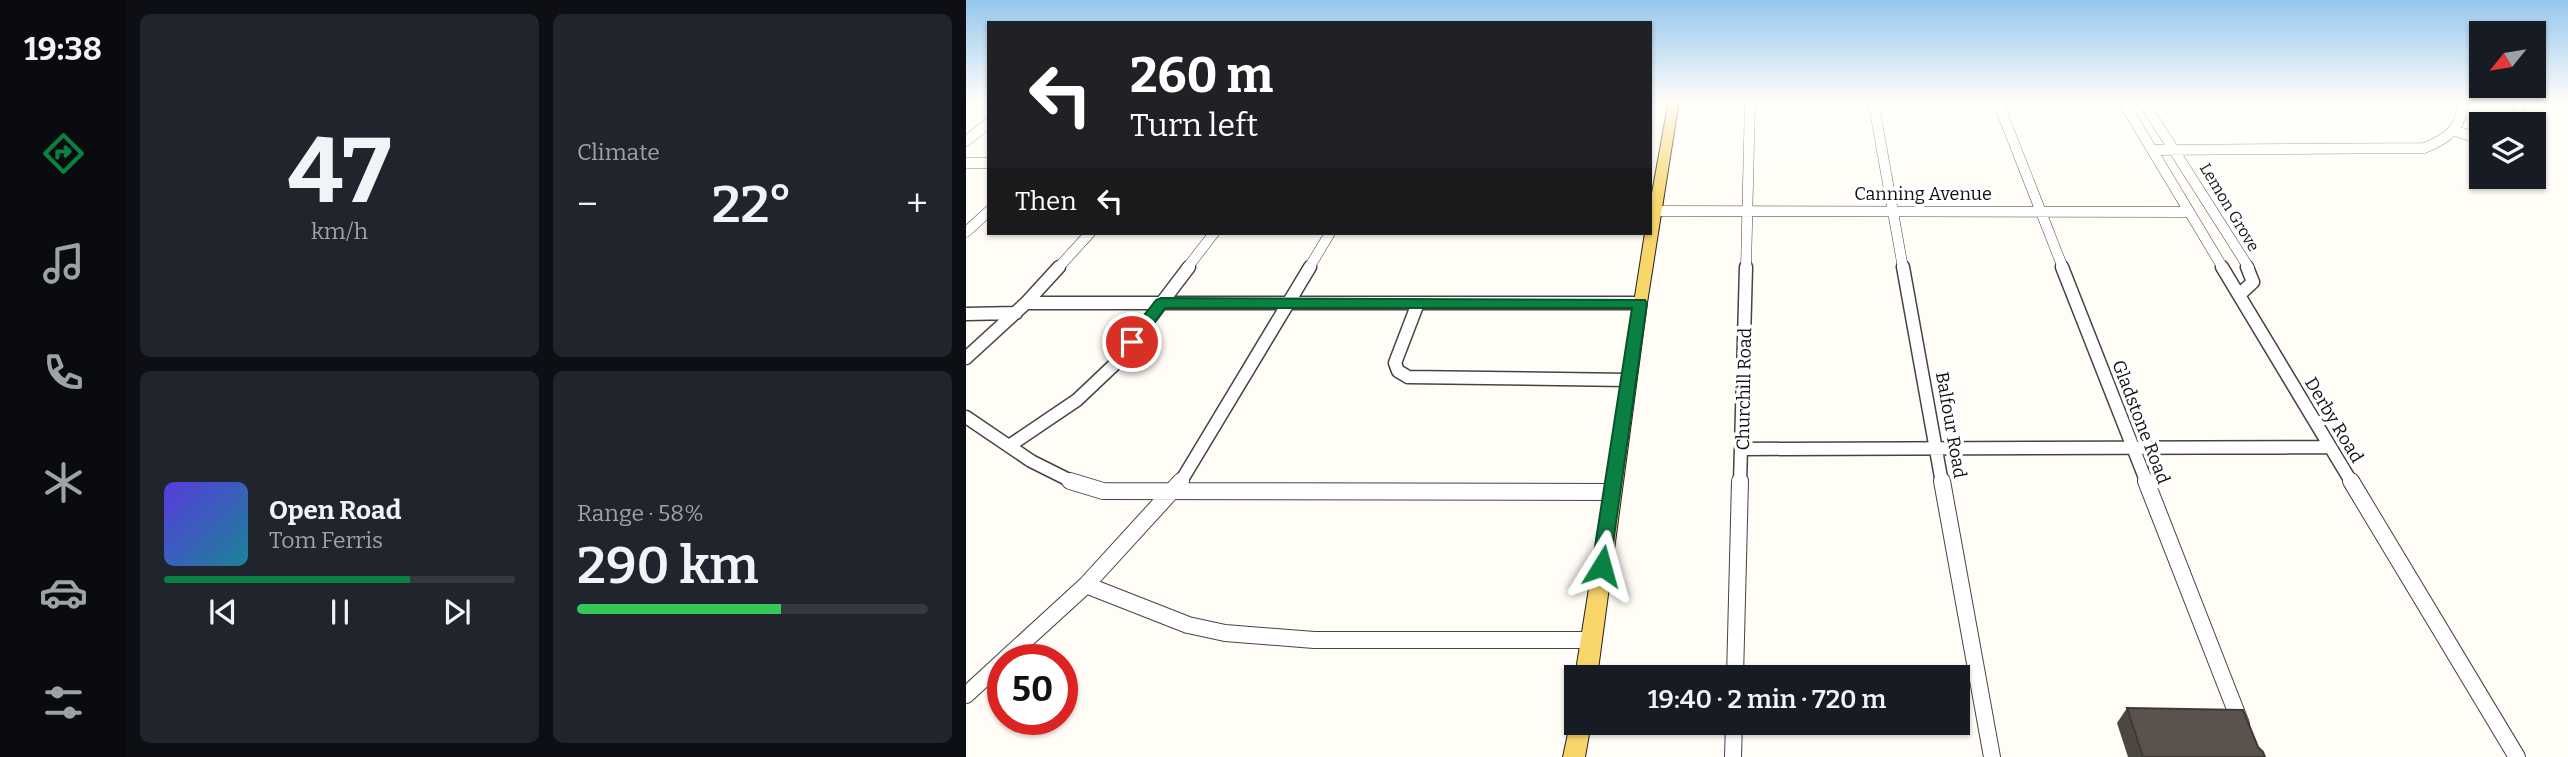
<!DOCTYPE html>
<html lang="en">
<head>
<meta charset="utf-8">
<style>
  :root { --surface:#171b24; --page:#20242c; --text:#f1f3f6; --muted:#9ea1a6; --line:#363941; --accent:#0b8043 }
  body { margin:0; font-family:Bitter,serif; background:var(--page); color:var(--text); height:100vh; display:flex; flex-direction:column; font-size:26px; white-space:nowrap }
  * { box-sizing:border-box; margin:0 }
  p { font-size:23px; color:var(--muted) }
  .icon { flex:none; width:38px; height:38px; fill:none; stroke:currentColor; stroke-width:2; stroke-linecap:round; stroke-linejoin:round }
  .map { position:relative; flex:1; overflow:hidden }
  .side { display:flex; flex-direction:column; gap:14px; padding:14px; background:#0d0f14; width:840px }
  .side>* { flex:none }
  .banner { position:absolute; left:21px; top:21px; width:665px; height:214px; border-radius:0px; box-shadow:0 2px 5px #0004; background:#202124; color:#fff; overflow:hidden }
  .needle { width:46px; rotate:240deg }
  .tools { position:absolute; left:1503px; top:21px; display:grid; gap:14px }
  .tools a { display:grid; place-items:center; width:77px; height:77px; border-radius:0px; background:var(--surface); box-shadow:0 2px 5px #0004; font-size:35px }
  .speed { position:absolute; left:21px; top:644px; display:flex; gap:14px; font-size:35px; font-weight:700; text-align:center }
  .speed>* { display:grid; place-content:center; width:91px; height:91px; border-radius:50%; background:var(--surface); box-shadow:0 2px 5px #0004; line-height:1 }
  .speed .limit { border:10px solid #d22; background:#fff; color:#111 }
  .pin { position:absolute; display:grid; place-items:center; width:60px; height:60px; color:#fff; margin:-30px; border:4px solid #fff; border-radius:50%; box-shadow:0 2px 7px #0007 }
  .me { position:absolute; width:77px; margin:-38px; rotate:8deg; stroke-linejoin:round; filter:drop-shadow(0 0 5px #0008) }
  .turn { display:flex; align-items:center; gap:24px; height:147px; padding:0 28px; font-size:32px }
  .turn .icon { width:91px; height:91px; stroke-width:2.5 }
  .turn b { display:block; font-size:49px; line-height:60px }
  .then { display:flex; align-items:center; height:66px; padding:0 28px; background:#0003; gap:14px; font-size:26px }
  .big { font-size:52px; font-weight:600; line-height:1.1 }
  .side .widget { flex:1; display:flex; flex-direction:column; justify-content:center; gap:10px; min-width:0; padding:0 24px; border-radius:10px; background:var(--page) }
  .side .dial { align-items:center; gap:0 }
  .dial b { font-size:91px; line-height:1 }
  .song { display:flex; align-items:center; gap:21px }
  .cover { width:84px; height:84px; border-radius:10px; background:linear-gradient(135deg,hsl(250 70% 55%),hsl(190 70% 35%)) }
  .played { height:7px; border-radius:4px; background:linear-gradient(90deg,var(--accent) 70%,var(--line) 70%) }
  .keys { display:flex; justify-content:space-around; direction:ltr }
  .heat { display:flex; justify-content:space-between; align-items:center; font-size:38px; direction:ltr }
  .charge { height:10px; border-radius:5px; background:linear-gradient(90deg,#34c759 58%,var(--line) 0) }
  .side .tiles { flex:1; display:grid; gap:14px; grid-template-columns:repeat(2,1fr) }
  .trip { position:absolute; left:598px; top:665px; width:406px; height:70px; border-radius:0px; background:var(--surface); box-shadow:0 2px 5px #0004; font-weight:600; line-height:70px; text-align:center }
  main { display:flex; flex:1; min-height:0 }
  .dock { display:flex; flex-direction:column; width:126px; justify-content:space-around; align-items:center; background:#090b0e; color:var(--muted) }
  .dock .icon { width:49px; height:49px }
  .dock .on { color:var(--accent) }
  .dock b { font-size:32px; color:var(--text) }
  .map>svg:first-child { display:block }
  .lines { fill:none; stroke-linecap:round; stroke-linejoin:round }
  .minor-far2-casing { stroke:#444; stroke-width:11 }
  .minor-far1-casing { stroke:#444; stroke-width:15 }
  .minor-casing { stroke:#444; stroke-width:18 }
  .major-casing { stroke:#222; stroke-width:2 }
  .minor-far2 { stroke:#fff; stroke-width:10 }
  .minor-far1 { stroke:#fff; stroke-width:12 }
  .minor { stroke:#fff; stroke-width:16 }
  .major { fill:#f9d66b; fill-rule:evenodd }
  .wall { fill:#4d4742 }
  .building { fill:#5a524d; stroke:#3f3936; stroke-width:2 }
  .route { fill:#0b8043; stroke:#07532c; stroke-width:2 }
  .labels { text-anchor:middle; stroke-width:7; stroke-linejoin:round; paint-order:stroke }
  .far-street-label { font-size:16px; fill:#111; stroke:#fff }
  .street-label { font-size:18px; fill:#111; stroke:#fff }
</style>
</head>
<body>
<main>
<nav class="dock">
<b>19:38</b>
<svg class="icon on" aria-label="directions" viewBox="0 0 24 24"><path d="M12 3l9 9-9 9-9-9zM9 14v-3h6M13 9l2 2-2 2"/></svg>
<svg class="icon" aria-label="music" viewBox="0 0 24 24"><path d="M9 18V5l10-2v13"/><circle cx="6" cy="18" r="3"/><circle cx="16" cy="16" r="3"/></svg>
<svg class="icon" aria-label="phone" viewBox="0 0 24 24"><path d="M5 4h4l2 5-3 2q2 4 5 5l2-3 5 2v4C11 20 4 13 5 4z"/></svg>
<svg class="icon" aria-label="climate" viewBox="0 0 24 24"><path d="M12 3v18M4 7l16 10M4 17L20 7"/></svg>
<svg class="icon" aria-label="car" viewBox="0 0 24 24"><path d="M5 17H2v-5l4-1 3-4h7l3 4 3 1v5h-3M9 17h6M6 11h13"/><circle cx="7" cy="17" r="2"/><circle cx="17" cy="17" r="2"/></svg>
<svg class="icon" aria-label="filters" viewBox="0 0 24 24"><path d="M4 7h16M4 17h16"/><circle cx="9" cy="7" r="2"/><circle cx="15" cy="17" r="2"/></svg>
</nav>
<section class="side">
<div class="tiles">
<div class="widget dial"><b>47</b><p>km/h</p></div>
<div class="widget"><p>Climate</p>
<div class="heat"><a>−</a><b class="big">22°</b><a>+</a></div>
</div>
<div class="widget">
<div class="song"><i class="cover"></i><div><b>Open Road</b><p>Tom Ferris</p></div></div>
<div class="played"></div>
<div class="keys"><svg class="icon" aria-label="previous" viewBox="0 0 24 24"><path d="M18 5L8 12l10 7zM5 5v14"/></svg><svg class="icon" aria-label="pause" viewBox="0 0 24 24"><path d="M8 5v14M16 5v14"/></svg><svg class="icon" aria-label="next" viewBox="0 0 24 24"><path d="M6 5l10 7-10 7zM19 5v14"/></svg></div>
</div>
<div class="widget"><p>Range · 58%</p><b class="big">290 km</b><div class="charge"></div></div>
</div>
</section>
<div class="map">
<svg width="1602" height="757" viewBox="0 0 1602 757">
  <rect width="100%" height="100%" fill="#fffdf5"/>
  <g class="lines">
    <defs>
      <path id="minor-far2" d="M907 100 937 268
        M1031 100 1097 268
        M1156 100 1257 268
        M1176 100 1283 268
        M1550 100 1557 124
        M1490 131 1516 140
        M0 141 23 123
        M1187 150 1458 148C1482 139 1497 127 1497 100
        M0 163H23
        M690 211 1223 212
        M0 232 23 211
        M92 268 124 233
        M221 268 248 233
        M343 268 364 233
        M780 268 784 100"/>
      <path id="minor-far1" d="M937 267 976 483
        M1096 267 1181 483
        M1256 267 1386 483
        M1273 295 1287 282 1281 267
        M60 303H674
        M452 303 429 363 432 371 442 377 663 380
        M0 314 50 313
        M0 358 60 303 93 267
        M0 417 65 461 109 483
        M43 446 111 400 149 364 223 267
        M777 449 1363 447
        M214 483 344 267
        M774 483 780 267"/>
      <path id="minor" d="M104 481 137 491 647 492
        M976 481 1026 757
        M1180 481 1275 724
        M1385 481 1551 757
        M120 585 222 625 259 633 348 640H625
        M38 660 120 585 215 481
        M769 677 774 481
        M0 695 37 661
        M767 757 768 723"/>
      <path id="major" d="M703 100H713L681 303 631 677H611V680L609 677 679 233H684V204Z
        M611 714V723H625L619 757H597L606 715Z"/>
    </defs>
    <use href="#minor-far2" class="minor-far2-casing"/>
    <use href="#minor-far1" class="minor-far1-casing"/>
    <use href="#minor" class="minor-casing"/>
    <use href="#major" class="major-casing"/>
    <use href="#minor-far2" class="minor-far2"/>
    <use href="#minor-far1" class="minor-far1"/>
    <use href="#minor" class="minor"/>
    <use href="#major" class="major"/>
  </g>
  <path class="wall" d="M1161 708 1292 747 1299 757H1162L1151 723Z"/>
  <path class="building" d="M1161 708 1277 710 1292 747 1297 752 1299 757H1177Z"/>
  <linearGradient id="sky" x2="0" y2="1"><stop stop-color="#95c6ee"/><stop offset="0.49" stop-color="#fffefa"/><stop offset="1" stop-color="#fffefa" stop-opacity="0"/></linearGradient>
  <rect width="1602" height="206" fill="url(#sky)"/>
  <path class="route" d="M195 298 679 300 681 303 643 572 636 574 629 572 626 566 666 308H199L172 345H161L159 342 161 338 190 300Z"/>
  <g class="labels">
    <g class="far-street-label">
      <text transform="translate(1264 207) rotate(59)" y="6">Lemon Grove</text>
    </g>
    <g class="street-label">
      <text x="957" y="200">Canning Avenue</text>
      <text transform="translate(778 389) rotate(-89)" y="6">Churchill Road</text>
      <text transform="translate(1368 420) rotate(59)" y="6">Derby Road</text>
      <text transform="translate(1175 422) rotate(69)" y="6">Gladstone Road</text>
      <text transform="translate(985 425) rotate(80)" y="6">Balfour Road</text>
    </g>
  </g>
</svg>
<div class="tools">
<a><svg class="needle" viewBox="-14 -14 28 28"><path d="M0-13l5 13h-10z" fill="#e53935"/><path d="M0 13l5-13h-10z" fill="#9ea1a6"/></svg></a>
<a><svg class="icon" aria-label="layers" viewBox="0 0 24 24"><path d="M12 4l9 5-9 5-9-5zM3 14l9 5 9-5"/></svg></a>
</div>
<div class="speed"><div class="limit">50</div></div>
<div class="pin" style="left:166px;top:342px;background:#d93025"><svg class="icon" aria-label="arrive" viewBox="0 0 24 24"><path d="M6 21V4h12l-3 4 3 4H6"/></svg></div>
<svg class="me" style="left:636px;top:566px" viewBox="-20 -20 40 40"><path d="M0-17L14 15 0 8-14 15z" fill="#0b8043" stroke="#fff" stroke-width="4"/></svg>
<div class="trip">19:40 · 2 min · 720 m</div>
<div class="banner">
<div class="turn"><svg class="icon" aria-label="left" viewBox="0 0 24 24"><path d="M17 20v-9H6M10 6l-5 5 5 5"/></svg><div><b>260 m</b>Turn left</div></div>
<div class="then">Then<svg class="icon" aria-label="left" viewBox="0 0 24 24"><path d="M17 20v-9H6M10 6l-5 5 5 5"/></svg></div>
</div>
</div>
</main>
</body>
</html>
